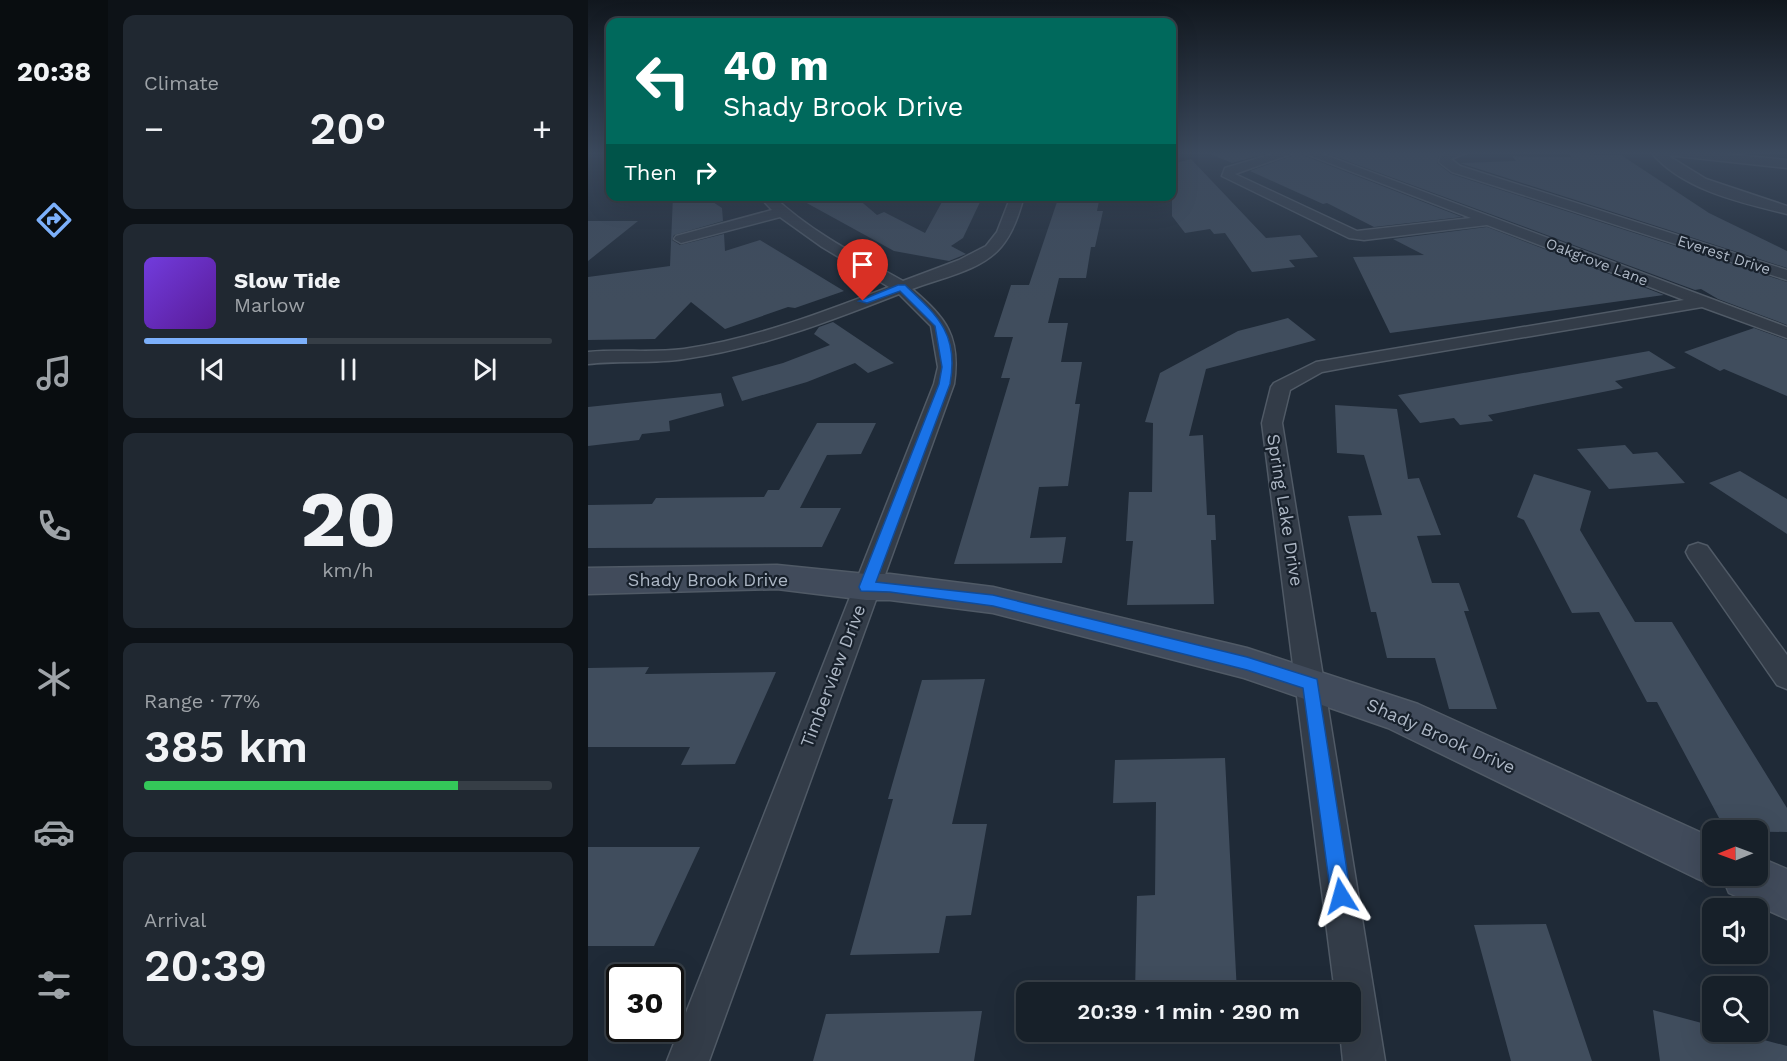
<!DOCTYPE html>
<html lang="en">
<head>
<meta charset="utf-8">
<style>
  :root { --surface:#172029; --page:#202831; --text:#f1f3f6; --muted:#9ea3a8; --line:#363e46; --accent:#7cb0fb }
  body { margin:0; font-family:"Work Sans",sans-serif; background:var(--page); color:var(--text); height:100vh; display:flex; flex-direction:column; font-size:22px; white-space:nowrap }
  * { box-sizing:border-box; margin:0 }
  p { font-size:20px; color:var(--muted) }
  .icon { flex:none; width:33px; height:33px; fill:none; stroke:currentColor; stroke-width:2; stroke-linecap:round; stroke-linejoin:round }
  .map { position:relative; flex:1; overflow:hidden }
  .details { display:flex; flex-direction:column; gap:15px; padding:15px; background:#0d1217; width:480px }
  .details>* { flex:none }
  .hud { position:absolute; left:18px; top:18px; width:570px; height:183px; border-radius:12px; box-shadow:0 6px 24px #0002,0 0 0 2px var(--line); background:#00695c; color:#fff; overflow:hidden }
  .needle { width:39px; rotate:269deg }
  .controls { position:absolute; left:1114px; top:820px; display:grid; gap:12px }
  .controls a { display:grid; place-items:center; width:66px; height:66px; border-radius:12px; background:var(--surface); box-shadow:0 6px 24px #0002,0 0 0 2px var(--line); font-size:30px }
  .speed { position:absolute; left:18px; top:964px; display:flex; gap:12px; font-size:30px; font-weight:700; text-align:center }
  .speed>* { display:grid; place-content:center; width:78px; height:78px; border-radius:50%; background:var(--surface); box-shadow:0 6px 24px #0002,0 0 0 2px var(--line); line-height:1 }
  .speed .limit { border:3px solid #111; border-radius:9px; background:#fff; color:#111 }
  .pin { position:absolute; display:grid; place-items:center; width:51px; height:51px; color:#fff; margin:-62px -26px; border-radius:50% 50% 50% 0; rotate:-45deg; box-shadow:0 0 6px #0007 }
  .pin .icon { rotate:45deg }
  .me { position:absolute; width:66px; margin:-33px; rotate:352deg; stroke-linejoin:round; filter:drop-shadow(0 0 4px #0008) }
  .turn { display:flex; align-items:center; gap:21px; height:126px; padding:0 18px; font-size:27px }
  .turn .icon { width:78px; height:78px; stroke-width:2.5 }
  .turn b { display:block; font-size:42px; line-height:51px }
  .then { display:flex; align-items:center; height:57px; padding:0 18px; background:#0003; gap:12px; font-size:22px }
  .big { font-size:45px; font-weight:600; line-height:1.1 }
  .details .widget { flex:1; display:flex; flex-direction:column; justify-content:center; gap:9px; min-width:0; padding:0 21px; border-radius:12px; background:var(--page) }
  .details .dial { align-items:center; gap:0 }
  .dial b { font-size:78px; line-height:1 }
  .song { display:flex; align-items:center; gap:18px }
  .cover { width:72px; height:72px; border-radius:9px; background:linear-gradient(135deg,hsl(260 70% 55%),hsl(270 70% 35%)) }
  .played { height:6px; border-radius:3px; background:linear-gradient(90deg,var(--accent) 40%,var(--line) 40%) }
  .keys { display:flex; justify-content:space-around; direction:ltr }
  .heat { display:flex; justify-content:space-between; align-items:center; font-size:33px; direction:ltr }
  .charge { height:9px; border-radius:4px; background:linear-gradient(90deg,#34c759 77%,var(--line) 0) }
  .trip { position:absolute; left:428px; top:982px; width:345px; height:60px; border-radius:12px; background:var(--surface); box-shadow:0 6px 24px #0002,0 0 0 2px var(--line); font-weight:600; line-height:60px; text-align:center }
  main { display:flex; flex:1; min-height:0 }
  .tab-bar { display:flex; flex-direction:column; width:108px; justify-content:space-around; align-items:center; background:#090d10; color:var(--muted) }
  .tab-bar .icon { width:42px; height:42px }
  .tab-bar .current { color:var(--accent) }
  .tab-bar b { font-size:27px; color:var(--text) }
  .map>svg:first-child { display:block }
  .building { fill:#404d5d }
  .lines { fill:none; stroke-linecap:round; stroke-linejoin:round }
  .street-casing { stroke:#505a66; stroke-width:3 }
  .secondary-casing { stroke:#505a66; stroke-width:3 }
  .street { fill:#333c48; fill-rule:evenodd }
  .secondary { fill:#414b5b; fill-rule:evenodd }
  .route { fill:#1a73e8; stroke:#114b97; stroke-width:1.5 }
  .labels { text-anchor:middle; stroke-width:4.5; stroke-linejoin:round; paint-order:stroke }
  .far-street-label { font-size:15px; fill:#adb7c5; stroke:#18212c }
  .street-label { font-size:18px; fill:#adb7c5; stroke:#18212c }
</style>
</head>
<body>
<main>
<nav class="tab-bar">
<b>20:38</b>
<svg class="icon current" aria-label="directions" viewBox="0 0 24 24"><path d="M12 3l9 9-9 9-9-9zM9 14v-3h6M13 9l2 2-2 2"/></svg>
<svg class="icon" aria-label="music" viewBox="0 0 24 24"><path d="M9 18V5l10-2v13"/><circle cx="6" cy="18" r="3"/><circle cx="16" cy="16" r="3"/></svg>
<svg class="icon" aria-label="phone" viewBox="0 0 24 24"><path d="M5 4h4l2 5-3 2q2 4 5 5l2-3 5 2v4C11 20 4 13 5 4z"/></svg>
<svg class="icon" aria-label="climate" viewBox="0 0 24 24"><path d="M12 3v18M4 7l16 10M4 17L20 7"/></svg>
<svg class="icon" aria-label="car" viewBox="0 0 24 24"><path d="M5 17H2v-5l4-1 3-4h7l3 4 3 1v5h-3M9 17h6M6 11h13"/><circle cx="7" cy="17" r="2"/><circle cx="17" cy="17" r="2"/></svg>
<svg class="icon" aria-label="filters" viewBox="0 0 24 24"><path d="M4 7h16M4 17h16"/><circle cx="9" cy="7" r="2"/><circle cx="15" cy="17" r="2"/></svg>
</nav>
<section class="details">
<div class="widget"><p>Climate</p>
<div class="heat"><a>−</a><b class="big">20°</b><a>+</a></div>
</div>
<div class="widget">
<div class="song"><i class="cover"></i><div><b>Slow Tide</b><p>Marlow</p></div></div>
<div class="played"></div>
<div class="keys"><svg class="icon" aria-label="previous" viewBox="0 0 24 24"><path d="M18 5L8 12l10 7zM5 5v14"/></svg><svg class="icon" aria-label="pause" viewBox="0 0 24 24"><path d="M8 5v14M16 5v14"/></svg><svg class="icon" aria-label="next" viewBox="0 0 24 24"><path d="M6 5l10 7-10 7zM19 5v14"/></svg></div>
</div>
<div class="widget dial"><b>20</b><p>km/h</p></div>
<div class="widget"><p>Range · 77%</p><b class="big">385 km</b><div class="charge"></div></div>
<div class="widget"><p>Arrival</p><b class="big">20:39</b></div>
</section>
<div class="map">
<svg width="1199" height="1061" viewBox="0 0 1199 1061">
  <rect width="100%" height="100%" fill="#1f2a37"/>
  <path class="building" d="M618 152H684L644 163Z
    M735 152H855L851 154 849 163 863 174 1199 282V325L1130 299 1113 289 1107 290Z
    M711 153 712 154 874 217 786 227 739 203 735 204 662 171Z
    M981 154 1033 155 1121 213 1199 251V268L872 163 928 161 924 156 983 157Z
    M603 159 678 238 712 235 730 257 701 260 707 267 664 272 637 233 626 234 622 229 597 233 584 216V164Z
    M85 196H116L134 208 135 221 86 235 84 240 92 245 136 234 137 251 172 240 256 291 207 308 200 307 137 329 103 302 67 339 0 340V277L82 266Z
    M206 196H256L260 200 269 198 289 215 296 212 337 233 355 200H393L375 238 363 246 378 254 361 261 306 251Z
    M471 196H512L509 211H515L507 247H503L498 278H471L460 323H480L473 362H494L487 404H492L480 486 451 487 442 538 478 537 474 563 366 564 422 378H413L425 337H406L423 285H441Z
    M0 221H50L0 261Z
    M899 227 1076 295 802 333 765 257 836 255 805 239Z
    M700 318 728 340 618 369 601 436 615 435 619 515H627L628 540H623L626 604 539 605 545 541H538L541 492H564L565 423 557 422 572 373 650 331Z
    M245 322 306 363 280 373 267 363 219 382 154 401 144 377 195 363 242 345 226 334 231 327Z
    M1166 328 1199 340V396L1136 369 1132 371 1096 352Z
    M1061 351 1088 368 1027 381 1035 388 900 415 905 421 872 425 866 418 832 423 810 395Z
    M133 393 136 406 81 421 82 431 54 434 51 440 0 446V407Z
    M747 405 809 409 820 479 831 478 853 535 829 536 844 583H871L881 611H876L909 709H861L847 658H799L788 612H783L760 516 794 515 776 455 749 453Z
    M229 423H288L273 454 239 455 212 508H253L234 547 0 548V505L64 504 68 498 176 497 180 490H191Z
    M1037 445 1045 454 1069 452 1097 483 1021 489 989 449Z
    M1152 471 1199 499V534L1121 483Z
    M946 474 1003 491 992 530 1047 622H1084L1199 808V832L1138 831 1069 702H1059L1011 612 984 613 936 520 929 517Z
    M61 667 57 674 188 672 147 764 93 765 102 747H0V668Z
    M397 679 364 824H399L383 915 358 916 351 953 262 955 305 799H300L334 680Z
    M637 758 649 993H547L549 896 567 895 568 802 525 803 527 760Z
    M0 847H112L66 946H0Z
    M958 924 1004 1061H923L886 925Z
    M1065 1010 1125 1026V1032H1146L1199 1046V1061H1072Z
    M394 1011 386 1061H225L238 1014Z
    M546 1032H652V1042L545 1044Z"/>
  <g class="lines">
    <defs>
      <path id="street" d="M691 152H709L647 174 769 231 883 218 713 152H729L1199 327V338L1114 307 766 366 734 372 702 390 694 423 797 1061H755L752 1032H762V993H747L674 423 683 387 686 383 728 362 1096 300 899 225 776 240 761 238 634 176 637 168Z
        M863 152H881L863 159 872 166 1199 270V280L864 172 851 162 853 155Z
        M1063 152H1114L1199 160V168L1079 155 1118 179 1199 206V214C1154 203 1094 190 1063 152Z
        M171 196H185C223 232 270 256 315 281L371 260 398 246 409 232 423 196H436C431 214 425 233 413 247 393 271 352 278 324 289 358 318 373 336 366 384L121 1061H79L346 384 350 367 343 326 311 294C242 321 170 349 96 359 65 364 32 360 0 364V352C32 349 64 353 96 349 166 339 235 312 301 287L234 247 192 217 93 243 86 239 88 236 184 210Z
        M1110 543 1119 546 1199 655V689L1189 685 1101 558 1098 552 1101 546Z"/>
      <path id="secondary" d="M189 565 278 574H302L405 587 659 648 830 704 1125 838V876H1170V857L1199 869V919L1141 893 1136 881 1125 885 1108 878 800 728 656 678 405 613 302 600H278L189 589 0 594V568Z"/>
    </defs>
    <use href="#street" class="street-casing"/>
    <use href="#secondary" class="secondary-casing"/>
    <use href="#street" class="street"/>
    <use href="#secondary" class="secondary"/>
  </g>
  <linearGradient id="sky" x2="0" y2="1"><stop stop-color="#11171e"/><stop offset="0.51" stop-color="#3c4a5e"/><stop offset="1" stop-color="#3c4a5e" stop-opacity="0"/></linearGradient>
  <rect width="1199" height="300" fill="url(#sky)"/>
  <path class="route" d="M310 285H317C350 316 371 334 362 384L288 582 405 595 659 657 729 679 763 896 760 903 753 906 746 903 743 896 715 688 659 670 405 606 302 592 273 591 271 587 351 384 354 367 347 326 312 291 279 303 271 301Z"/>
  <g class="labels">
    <g class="far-street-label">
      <text transform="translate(1136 255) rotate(18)" y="5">Everest Drive</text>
      <text transform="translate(1009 262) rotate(21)" y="5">Oakgrove Lane</text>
    </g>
    <g class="street-label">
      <text transform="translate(697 510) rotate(81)" y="6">Spring Lake Drive</text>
      <text x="120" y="586">Shady Brook Drive</text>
      <text transform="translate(245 676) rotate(-69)" y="6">Timberview Drive</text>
      <text transform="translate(853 736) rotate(24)" y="6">Shady Brook Drive</text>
    </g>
  </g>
</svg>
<div class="controls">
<a><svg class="needle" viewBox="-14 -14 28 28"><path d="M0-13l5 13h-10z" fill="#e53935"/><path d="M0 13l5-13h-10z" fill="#9ea3a8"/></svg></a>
<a><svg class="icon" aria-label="sound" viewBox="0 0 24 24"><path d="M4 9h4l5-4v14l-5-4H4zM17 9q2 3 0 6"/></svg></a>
<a><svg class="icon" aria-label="search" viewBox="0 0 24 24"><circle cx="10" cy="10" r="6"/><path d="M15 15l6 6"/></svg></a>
</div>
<div class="speed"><div class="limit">30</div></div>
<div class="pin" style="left:275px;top:301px;background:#d93025"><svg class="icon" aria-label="arrive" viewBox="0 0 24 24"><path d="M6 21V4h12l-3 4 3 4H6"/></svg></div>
<svg class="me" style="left:753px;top:896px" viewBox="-20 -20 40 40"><path d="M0-17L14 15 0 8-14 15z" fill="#1a73e8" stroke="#fff" stroke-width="4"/></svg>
<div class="trip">20:39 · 1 min · 290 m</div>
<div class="hud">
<div class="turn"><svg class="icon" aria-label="left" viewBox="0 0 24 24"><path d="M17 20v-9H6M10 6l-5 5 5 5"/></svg><div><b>40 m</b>Shady Brook Drive</div></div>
<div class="then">Then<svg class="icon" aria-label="right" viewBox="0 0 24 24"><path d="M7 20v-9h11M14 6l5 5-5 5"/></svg></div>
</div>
</div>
</main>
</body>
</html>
